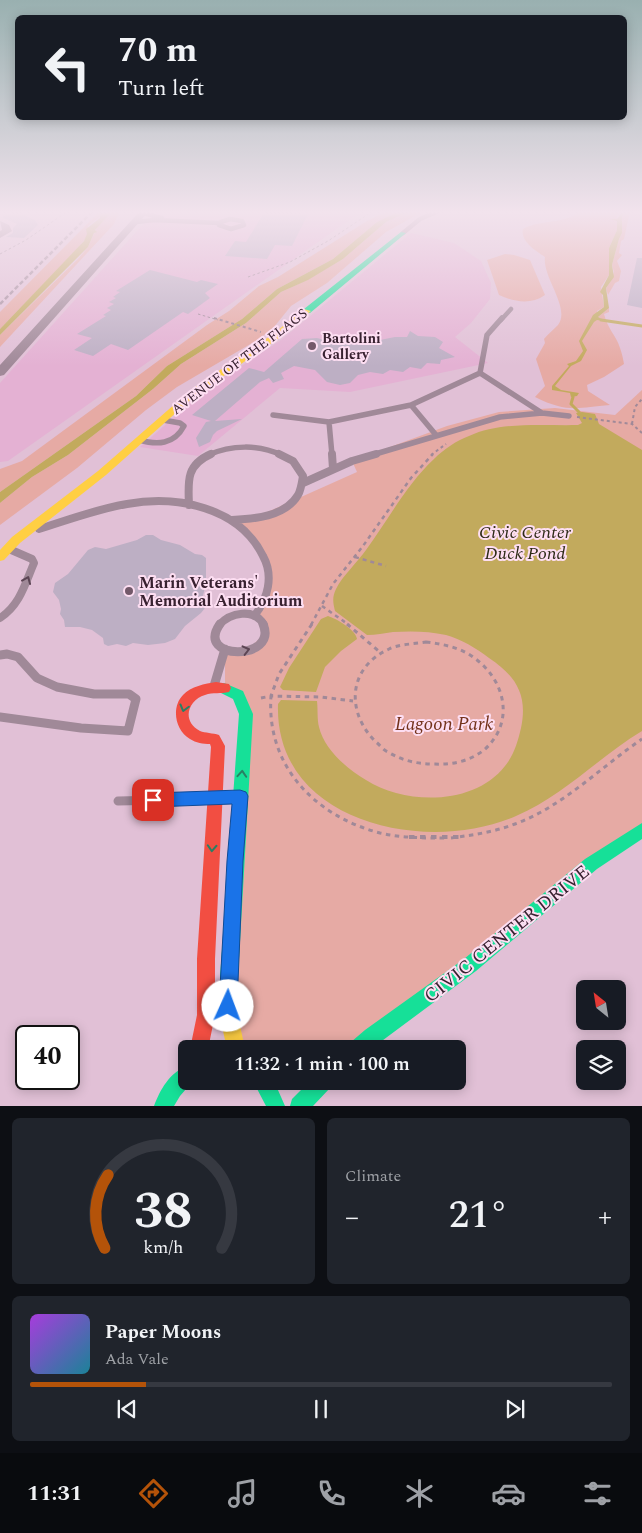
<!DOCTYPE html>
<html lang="en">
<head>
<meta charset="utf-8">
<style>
  :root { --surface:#171b24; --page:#20242c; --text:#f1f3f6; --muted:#9ea1a6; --line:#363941; --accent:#b45309 }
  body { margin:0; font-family:Spectral,serif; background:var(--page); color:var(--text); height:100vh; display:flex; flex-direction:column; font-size:19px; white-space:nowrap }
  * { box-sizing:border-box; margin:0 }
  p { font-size:16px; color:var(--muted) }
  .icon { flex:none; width:28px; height:28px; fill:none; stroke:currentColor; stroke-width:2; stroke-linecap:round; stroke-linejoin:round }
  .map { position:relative; height:1106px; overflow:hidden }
  .details { display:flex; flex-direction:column; gap:12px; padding:12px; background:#0d0f14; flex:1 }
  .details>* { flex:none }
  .hud { position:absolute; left:15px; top:15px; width:612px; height:105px; border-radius:8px; box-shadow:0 2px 12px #0003; background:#171b24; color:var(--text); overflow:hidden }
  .needle { width:32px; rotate:330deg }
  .controls { position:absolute; left:576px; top:980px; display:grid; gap:10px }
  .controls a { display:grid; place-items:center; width:50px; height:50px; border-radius:8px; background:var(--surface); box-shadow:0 2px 12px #0003; font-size:25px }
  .speed { position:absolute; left:15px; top:1025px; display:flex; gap:10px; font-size:25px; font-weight:700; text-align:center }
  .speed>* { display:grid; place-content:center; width:65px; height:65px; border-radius:50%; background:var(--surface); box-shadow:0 2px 12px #0003; line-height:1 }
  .speed .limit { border:2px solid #111; border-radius:8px; background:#fff; color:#111 }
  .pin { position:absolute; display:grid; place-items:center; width:42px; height:42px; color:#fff; margin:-21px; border-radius:10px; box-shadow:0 2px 8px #0006 }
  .me { position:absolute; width:55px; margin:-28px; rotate:2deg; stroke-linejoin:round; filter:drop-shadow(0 0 4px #0008) }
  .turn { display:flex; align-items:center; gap:18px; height:105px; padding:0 20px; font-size:22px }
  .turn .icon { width:65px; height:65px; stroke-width:2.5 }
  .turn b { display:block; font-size:35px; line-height:42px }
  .big { font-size:38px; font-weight:600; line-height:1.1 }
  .details .tile { flex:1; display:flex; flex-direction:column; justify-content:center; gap:8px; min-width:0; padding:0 18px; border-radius:8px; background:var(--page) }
  .details .dial { align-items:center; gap:0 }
  .dial svg { height:130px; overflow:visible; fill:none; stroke:var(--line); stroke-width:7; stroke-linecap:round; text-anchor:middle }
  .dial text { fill:var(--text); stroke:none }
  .song { display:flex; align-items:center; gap:15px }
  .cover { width:60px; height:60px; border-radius:8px; background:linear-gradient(135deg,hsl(280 70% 55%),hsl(190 70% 35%)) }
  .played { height:5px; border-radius:2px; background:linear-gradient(90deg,var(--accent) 20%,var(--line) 20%) }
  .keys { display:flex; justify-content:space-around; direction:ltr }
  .heat { display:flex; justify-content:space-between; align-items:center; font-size:28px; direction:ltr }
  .details .tiles { flex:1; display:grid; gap:12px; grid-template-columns:1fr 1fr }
  .tile:last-child { grid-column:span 2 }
  .trip { position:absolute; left:178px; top:1040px; width:288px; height:50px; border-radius:8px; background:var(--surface); box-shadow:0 2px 12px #0003; font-weight:600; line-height:50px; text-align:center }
  .tab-bar { display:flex; height:80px; justify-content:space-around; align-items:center; background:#090b0e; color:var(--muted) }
  .tab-bar .icon { width:35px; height:35px }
  .tab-bar .on { color:var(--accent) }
  .tab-bar b { font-size:22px; color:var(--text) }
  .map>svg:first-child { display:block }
  .built { fill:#e4b1d3 }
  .green { fill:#e6aaa4 }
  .water { fill:#c2aa5d }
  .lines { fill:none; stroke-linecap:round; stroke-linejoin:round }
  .stream { stroke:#c2aa5d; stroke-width:3 }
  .building { fill:#bdafc4 }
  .path-far4 { stroke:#a08998; stroke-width:1; stroke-dasharray:2.5 2.5; stroke-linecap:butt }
  .path-far3 { stroke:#a08998; stroke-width:2; stroke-dasharray:3 3; stroke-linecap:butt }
  .path-far2 { stroke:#a08998; stroke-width:2.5; stroke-dasharray:4 4; stroke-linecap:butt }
  .path-far1 { stroke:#a08998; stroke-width:3; stroke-dasharray:4.5 4.5; stroke-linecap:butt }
  .path { stroke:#a08998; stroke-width:4; stroke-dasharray:5.5 5.5; stroke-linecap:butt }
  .lane-far3 { stroke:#a08998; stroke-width:4.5 }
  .lane-far2 { stroke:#a08998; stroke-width:5.5 }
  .lane-far1 { stroke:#a08998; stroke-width:8 }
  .lane { stroke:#a08998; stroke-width:9 }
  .street { fill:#a08998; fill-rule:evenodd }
  .fast { fill:#16e098; fill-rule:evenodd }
  .slow { fill:#ffcf43; fill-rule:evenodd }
  .jam { fill:#f24e42; fill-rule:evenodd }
  .rail { stroke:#a58d9d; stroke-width:2.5; stroke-dasharray:4.5 2.5; stroke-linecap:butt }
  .oneway { stroke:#5c4554 }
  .oneway2 { stroke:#278064 }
  .route { fill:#1a73e8; stroke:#114b97 }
  .poi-dot { fill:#73596a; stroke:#fddef2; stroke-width:2 }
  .labels { text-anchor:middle; stroke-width:4; stroke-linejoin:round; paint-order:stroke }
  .far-poi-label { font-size:14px; font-weight:bold; fill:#382130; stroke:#fddef2; text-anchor:start }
  .far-street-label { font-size:14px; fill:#382130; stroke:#fddef2 }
  .poi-label { font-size:16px; font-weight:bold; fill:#382130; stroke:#fddef2; text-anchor:start }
  .water-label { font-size:18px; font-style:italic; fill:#2d2a16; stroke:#fddef2 }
  .near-park-label { font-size:19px; font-style:italic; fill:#73321b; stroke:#fddef2 }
  .near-street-label { font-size:19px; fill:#382130; stroke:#fddef2 }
</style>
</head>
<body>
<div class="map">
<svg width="642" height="1106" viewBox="0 0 642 1106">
  <rect width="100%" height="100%" fill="#e1c0d6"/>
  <path class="built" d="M155 211H362L8 461 0 462V383Z
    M411 233 454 243 481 261 491 283 490 299 471 323 455 337 488 363 350 392 280 388 198 456 140 447 205 390 281 340Z"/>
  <path class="green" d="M100 211 101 216 88 226 87 237 78 248 0 329V312Z
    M107 211H120L114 224 0 347V335L78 259 88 247 97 227 109 215Z
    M387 211H399L377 222 333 259 277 289 242 319 167 366 136 396 0 492V469L22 461 207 325 229 311 259 286 278 277 367 221Z
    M410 211H424L386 232 327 283 291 306 274 327 259 339 177 387 146 410 77 468 0 525V503L32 477 68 455 153 389 181 364 246 323 281 292 307 280 343 259 386 222Z
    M580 211H623L617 216V230L609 248V275L601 287 604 307 597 311 598 317 609 308V312L604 314C608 330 616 335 620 348 622 353 623 359 624 364L604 377 587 385 588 391 610 405C577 408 567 413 535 397L545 386 536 359 545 343 544 339C548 334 554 329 558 325 571 308 542 277 545 257 536 251 520 241 523 229 541 219 564 225 580 211Z
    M627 211H630L624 239 621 241 619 253 622 255 617 261 621 271 619 281 615 283 608 295 606 288 611 281 614 272 612 265 619 239 622 233V216Z
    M505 254 514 255 530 260 545 295C531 305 514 302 499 295L487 260Z
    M642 390V830L371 1036 340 1049H236L246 714 225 685V649L245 652 266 633 254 616 266 599 265 559 232 520 254 518 357 472 352 461 447 426 499 412 555 408 615 415Z"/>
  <path class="water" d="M101 211H107L109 215 95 230 97 232 94 233 88 247 0 335V329L84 241 87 234 86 229 100 218Z
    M399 211H410L386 222 343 259 308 280 281 292 246 323 181 364 153 389 68 455 32 477 0 503V492L136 396 167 366 242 319 277 289 333 259 377 222Z
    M623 211H627L622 216V233L619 239 612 265 614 277 606 288 609 308 598 317 605 321 597 320 594 322 582 341 587 350 581 361 571 366 555 386 561 390 579 393 577 396 571 397 570 393 552 390V386L569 366 567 364 576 361 583 351 579 341 593 315 604 307 603 295 600 292 609 275V248L617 230V221L610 219H617Z
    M582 412 595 414 599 424 642 450V731C599 757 563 796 516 816 428 855 274 824 278 704L281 700 317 701C318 710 317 719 319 727 324 749 347 769 366 780 405 805 474 806 505 766 514 755 518 741 521 728 528 695 516 676 489 658 476 648 461 639 446 635 429 631 410 631 393 632 384 633 376 635 367 635L335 611C333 603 332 597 336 589 343 575 357 563 366 550 388 520 407 484 434 459 444 449 456 441 469 436 502 421 543 426 578 425L582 423 576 413Z
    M328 616C337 619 356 630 357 639L341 651 325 667 316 692 283 690 280 687 289 668 321 619Z"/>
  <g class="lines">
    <path class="stream" d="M601 320 642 326
      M573 397 571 404 579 412"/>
  </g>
  <path class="building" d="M265 211H294L293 213 308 214 292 246 275 245 267 259 225 256 235 241 246 242Z
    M17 212 35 220 38 225 24 238 6 237 13 233V228L17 224 1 217Z
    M637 258H642V308L627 305Z
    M150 270 197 282 201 280 218 284 205 293 210 298 188 314 183 312 128 350 111 344 93 356 74 350 92 338 77 334 106 316 103 315 111 310 107 308 114 304 109 302 116 298 113 297 120 292 116 291Z
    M410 331 418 336 435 337 443 342 439 348 455 357 441 360 440 364 427 363 421 369 410 367 403 372 390 370 383 374 370 372 358 375 350 383 340 385 327 382 315 370 294 366 281 373 284 379 273 383 269 378 260 382 215 421 242 419 217 431 213 435 210 442 199 447 196 438 206 422 211 421 192 415 249 368 264 372 302 339 317 338 336 343 347 340 365 343 395 337H407Z
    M146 535H153L161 540 180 545 195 554 202 555 206 558V584L202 599 205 608 201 613 185 626 175 639 165 643 148 645 133 643 126 646 117 644 108 646 104 644 103 638 92 630 80 627H65L64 620 60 614 61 609 59 600 53 592 55 583 68 574 88 550 95 547 106 549 137 540Z"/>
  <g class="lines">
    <path class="path-far4" d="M0 254 26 240 68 211
      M248 277 290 262 328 241 373 211
      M198 314 218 320"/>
    <path class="path-far3" d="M214 318 261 332
      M577 417 632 424 642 433
      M632 424 635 407 642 399
      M431 455 446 444"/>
    <path class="path-far2" d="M355 557 386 566
      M322 606 349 625
      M311 625 333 584 363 546 411 478 433 454"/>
    <path class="path-far1" d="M312 624 279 674 271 696 321 697 353 701
      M347 624 381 653
      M426 642C442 644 459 647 473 657 505 679 516 722 484 750 470 761 452 765 435 764 417 764 403 761 388 752 383 750 380 745 376 742 346 713 347 668 389 649 399 644 415 644 426 642Z
      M261 698 271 696C266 766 315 816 380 833 402 838 423 838 445 838
      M451 838C473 835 494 832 515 824 562 807 601 767 642 739"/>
    <path class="path" d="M409 837H460
      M260 1044 265 1049
      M283 1049 291 1046V1049"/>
    <path class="lane-far3" d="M143 213 162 218
      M230 219 242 221 244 225 231 229 219 225 221 222Z
      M136 222 154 220 219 223
      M403 233 420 219 439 211
      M501 320 511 309"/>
    <path class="lane-far2" d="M480 373 542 413
      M273 415 329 422
      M436 435 411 405 480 373 487 335 502 318
      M139 440C157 445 174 445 184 426L180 423 163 420
      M208 455C231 445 259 444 281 455
      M332 455 329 422 411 405
      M372 455 500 417 542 413 569 416"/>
    <path class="lane-far1" d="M332 454 333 469
      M303 483 352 461 376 454
      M189 505C188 481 186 465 211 454
      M232 520C253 519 285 517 298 495 301 490 302 482 303 476L293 461 279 454
      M39 529C68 520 97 509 127 504 177 495 239 507 263 556 274 576 268 599 254 616
      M0 618C20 605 25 584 34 563L32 559 9 549
      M219 625C230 613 254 607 264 625"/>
    <path class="lane" d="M220 624C194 661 279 661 263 624
      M0 655 7 654 18 657 37 678 57 687 94 694H129L136 699 128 731 81 728 0 717
      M214 686 225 649
      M118 801 211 799"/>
    <path class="street" d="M140 211H149L4 375 0 376V365Z
      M0 221 9 225 12 231 0 238V231L2 230Z"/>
    <path class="fast" d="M401 232 406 233 310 313H304V309Z
      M224 683 243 691 253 714 238 977 235 983 229 986 223 983 220 977 239 714 233 699 219 692 217 688 219 684Z
      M642 823V839L597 869 476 971 371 1049H349L351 1042 365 1030 464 959 585 859Z
      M186 1067V1081H193L180 1096 174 1106H154C160 1090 170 1072 186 1067Z
      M253 1081H274L285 1106H266Z
      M310 1081H332L330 1088 313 1106H290L292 1099Z"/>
    <path class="slow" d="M304 309 311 311 279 338 197 394 106 475 20 543 4 560 0 561V550L12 537 98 471 191 390 273 334Z
      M229 968 235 971 238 977V1016L245 1049H227C222 1027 214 992 223 971Z"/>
    <path class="jam" d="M216 682 229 684 231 688 229 692C221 694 213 692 205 695 188 700 181 721 200 731 205 733 213 733 219 735L225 746 215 959V1015L208 1049H190L197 1015V959L211 747 210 744C203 744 196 743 190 739 175 731 171 707 183 695 191 686 205 684 216 682Z"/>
    <path class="rail" d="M0 304 93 211"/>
  </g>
  <defs><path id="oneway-chevron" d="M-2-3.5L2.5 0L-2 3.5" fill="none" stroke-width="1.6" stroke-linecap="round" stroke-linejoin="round" transform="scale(1.25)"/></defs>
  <g class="oneway">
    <use href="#oneway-chevron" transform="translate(27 580) rotate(-67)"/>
    <use href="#oneway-chevron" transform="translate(246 650) rotate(-14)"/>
  </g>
  <g class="oneway2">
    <use href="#oneway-chevron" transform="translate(184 708) rotate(105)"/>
    <use href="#oneway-chevron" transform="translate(242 774) rotate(-86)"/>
    <use href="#oneway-chevron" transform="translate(212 848) rotate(93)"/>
  </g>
  <linearGradient id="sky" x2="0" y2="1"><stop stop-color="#99b0b0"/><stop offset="0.58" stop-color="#f2e3ed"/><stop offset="1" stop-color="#f2e3ed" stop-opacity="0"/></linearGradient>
  <rect width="642" height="366" fill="url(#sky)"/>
  <path class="route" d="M240 790 246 792 248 796 243 861 237 1006 235 1012 228 1015 222 1012 219 1006 227 861 232 804 153 807 148 805 145 800 148 795 153 793Z"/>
  <g class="poi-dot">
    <circle cx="312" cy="346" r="5"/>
    <circle cx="129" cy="591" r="5"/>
  </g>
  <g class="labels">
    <g class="far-poi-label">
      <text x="322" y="343">Bartolini<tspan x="322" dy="16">Gallery</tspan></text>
    </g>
    <g class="far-street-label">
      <text transform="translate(239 361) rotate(-37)" y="5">AVENUE OF THE FLAGS</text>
    </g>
    <g class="poi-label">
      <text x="139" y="588">Marin Veterans'<tspan x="139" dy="18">Memorial Auditorium</tspan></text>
    </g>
    <g class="water-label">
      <text x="525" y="538">Civic Center<tspan x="525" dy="21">Duck Pond</tspan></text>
    </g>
    <g class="near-park-label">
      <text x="444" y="730">Lagoon Park</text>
    </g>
    <g class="near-street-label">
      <text transform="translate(506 933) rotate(-39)" y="7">CIVIC CENTER DRIVE</text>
    </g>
  </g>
</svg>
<div class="controls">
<a><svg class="needle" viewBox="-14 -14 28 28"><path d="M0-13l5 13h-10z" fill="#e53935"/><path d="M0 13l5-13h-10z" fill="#9ea1a6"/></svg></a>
<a><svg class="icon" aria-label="layers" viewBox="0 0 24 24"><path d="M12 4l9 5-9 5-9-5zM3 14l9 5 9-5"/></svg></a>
</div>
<div class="speed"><div class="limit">40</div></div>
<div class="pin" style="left:153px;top:800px;background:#d93025"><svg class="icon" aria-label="arrive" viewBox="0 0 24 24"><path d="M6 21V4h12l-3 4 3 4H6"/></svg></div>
<svg class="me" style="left:228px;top:1006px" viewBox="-20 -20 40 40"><circle r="19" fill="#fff"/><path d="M0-13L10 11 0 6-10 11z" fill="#1a73e8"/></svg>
<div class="trip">11:32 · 1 min · 100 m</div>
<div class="hud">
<div class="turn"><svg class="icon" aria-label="left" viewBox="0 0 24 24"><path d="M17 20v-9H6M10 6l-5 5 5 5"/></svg><div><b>70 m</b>Turn left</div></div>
</div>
</div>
<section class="details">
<div class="tiles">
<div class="tile dial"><svg viewBox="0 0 100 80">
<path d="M14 69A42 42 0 1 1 86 69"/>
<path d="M14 69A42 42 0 0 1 16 24" stroke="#b45309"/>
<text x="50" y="56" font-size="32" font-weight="700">38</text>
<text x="50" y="72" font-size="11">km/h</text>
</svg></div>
<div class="tile"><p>Climate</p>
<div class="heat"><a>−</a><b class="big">21°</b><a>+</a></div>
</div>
<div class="tile">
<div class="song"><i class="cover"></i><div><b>Paper Moons</b><p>Ada Vale</p></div></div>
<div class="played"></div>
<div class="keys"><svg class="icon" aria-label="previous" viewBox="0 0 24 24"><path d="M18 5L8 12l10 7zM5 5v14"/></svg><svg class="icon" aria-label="pause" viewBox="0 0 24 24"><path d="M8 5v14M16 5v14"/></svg><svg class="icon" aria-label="next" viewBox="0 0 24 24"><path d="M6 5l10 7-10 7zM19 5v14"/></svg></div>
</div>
</div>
</section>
<nav class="tab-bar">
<b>11:31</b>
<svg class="icon on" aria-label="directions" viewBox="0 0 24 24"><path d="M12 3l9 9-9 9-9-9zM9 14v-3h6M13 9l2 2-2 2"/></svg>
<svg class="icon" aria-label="music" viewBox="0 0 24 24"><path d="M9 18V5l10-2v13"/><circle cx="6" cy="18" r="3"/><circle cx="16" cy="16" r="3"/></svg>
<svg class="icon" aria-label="phone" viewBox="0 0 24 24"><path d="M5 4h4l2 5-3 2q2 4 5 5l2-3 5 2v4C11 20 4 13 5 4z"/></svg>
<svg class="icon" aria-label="climate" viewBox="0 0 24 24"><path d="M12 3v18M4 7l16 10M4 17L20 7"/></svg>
<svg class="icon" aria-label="car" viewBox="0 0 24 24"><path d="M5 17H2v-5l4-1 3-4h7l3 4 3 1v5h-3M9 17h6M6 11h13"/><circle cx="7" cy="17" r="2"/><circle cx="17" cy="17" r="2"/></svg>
<svg class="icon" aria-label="filters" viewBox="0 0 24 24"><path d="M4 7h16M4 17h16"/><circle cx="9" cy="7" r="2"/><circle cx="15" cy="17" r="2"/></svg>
</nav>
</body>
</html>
